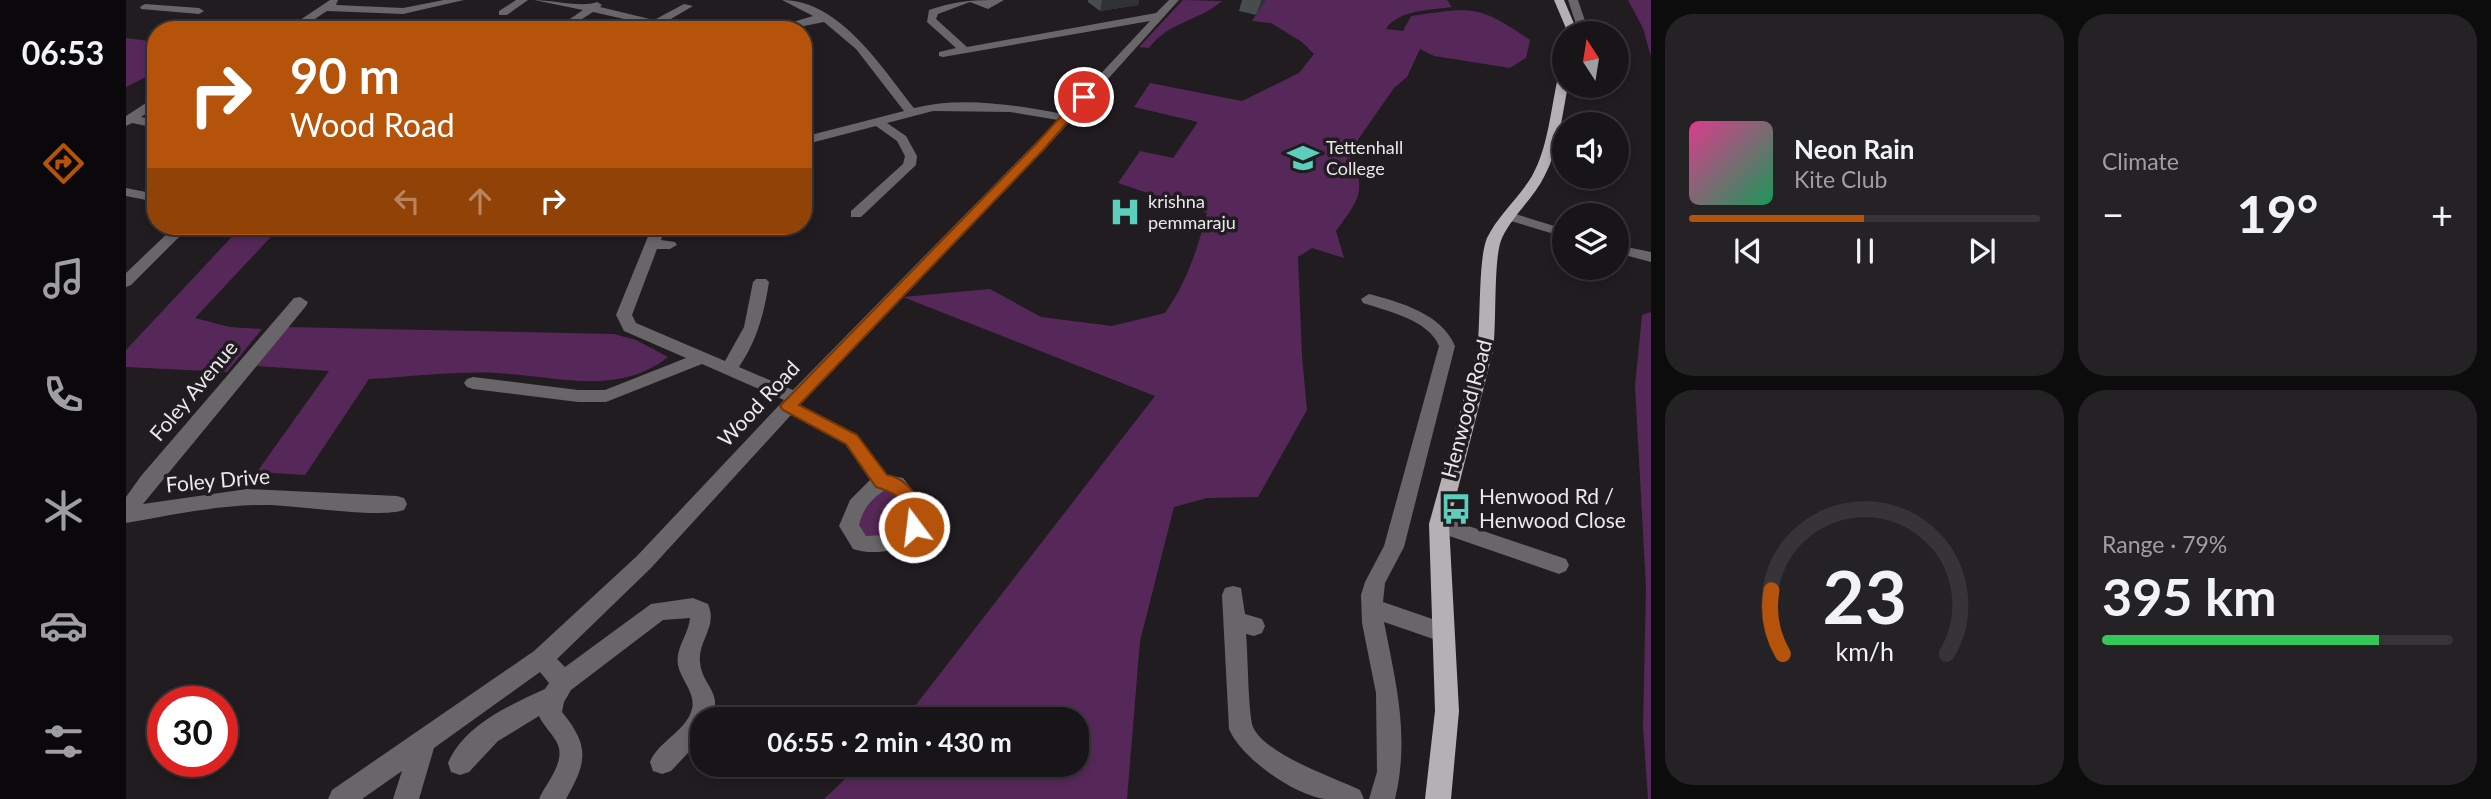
<!DOCTYPE html>
<html lang="en">
<head>
<meta charset="utf-8">
<style>
  :root { --surface:#181518; --page:#252225; --text:#f1f3f6; --muted:#9f9fa2; --line:#363437; --accent:#b45309 }
  body { margin:0; font-family:Lato,sans-serif; background:var(--page); color:var(--text); height:100vh; display:flex; flex-direction:column; font-size:26px; white-space:nowrap }
  * { box-sizing:border-box; margin:0 }
  p { font-size:23px; color:var(--muted) }
  .icon { flex:none; width:38px; height:38px; fill:none; stroke:currentColor; stroke-width:2; stroke-linecap:round; stroke-linejoin:round }
  .map { position:relative; flex:1; overflow:hidden }
  .panel { display:flex; flex-direction:column; gap:14px; padding:14px; background:#0d0c0d; width:840px }
  .panel>* { flex:none }
  .guide { position:absolute; left:21px; top:21px; width:665px; height:214px; border-radius:28px; box-shadow:0 4px 10px #0003,0 0 0 2px var(--line); background:#b45309; color:#fff; overflow:hidden }
  .needle { width:46px; rotate:348deg }
  .tools { position:absolute; left:1426px; top:21px; display:grid; gap:14px }
  .tools a { display:grid; place-items:center; width:77px; height:77px; border-radius:50%; background:var(--surface); box-shadow:0 4px 10px #0003,0 0 0 2px var(--line); font-size:35px }
  .speed { position:absolute; left:21px; top:686px; display:flex; gap:14px; font-size:35px; font-weight:700; text-align:center }
  .speed>* { display:grid; place-content:center; width:91px; height:91px; border-radius:50%; background:var(--surface); box-shadow:0 4px 10px #0003,0 0 0 2px var(--line); line-height:1 }
  .speed .limit { border:10px solid #d22; background:#fff; color:#111 }
  .pin { position:absolute; display:grid; place-items:center; width:60px; height:60px; color:#fff; margin:-30px; border:4px solid #fff; border-radius:50%; box-shadow:0 2px 7px #0007 }
  .me { position:absolute; width:77px; margin:-38px; rotate:345deg; stroke-linejoin:round; filter:drop-shadow(0 0 5px #0008) }
  .turn { display:flex; align-items:center; gap:24px; height:147px; padding:0 28px; font-size:32px }
  .turn .icon { width:91px; height:91px; stroke-width:2.5 }
  .turn b { display:block; font-size:49px; line-height:60px }
  .lanes { display:flex; align-items:center; height:66px; padding:0 28px; background:#0003; justify-content:center; gap:35px; direction:ltr }
  .lanes .off { opacity:.35 }
  .big { font-size:52px; font-weight:700; line-height:1.1 }
  .panel .tile { flex:1; display:flex; flex-direction:column; justify-content:center; gap:10px; min-width:0; padding:0 24px; border-radius:28px; background:var(--page) }
  .panel .dial { align-items:center; gap:0 }
  .dial svg { height:182px; overflow:visible; fill:none; stroke:var(--line); stroke-width:7; stroke-linecap:round; text-anchor:middle }
  .dial text { fill:var(--text); stroke:none }
  .song { display:flex; align-items:center; gap:21px }
  .cover { width:84px; height:84px; border-radius:10px; background:linear-gradient(135deg,hsl(330 70% 55%),hsl(150 70% 35%)) }
  .played { height:7px; border-radius:4px; background:linear-gradient(90deg,var(--accent) 50%,var(--line) 50%) }
  .keys { display:flex; justify-content:space-around; direction:ltr }
  .heat { display:flex; justify-content:space-between; align-items:center; font-size:38px; direction:ltr }
  .charge { height:10px; border-radius:5px; background:linear-gradient(90deg,#34c759 79%,var(--line) 0) }
  .panel .tiles { flex:1; display:grid; gap:14px; grid-template-columns:repeat(2,1fr) }
  .trip { position:absolute; left:564px; top:707px; width:399px; height:70px; border-radius:28px; background:var(--surface); box-shadow:0 4px 10px #0003,0 0 0 2px var(--line); font-weight:700; line-height:70px; text-align:center }
  main { display:flex; flex:1; min-height:0 }
  .menu { display:flex; flex-direction:column; width:126px; justify-content:space-around; align-items:center; background:#0a080a; color:var(--muted) }
  .menu .icon { width:49px; height:49px }
  .menu .current { color:var(--accent) }
  .menu b { font-size:32px; color:var(--text) }
  .map>svg:first-child { display:block }
  .green { fill:#562859 }
  .lines { fill:none; stroke-linecap:round; stroke-linejoin:round }
  .minor { fill:#686668; fill-rule:evenodd }
  .major { fill:#b4b0b4; fill-rule:evenodd }
  .wall { fill:#474d4c }
  .shaded-wall { fill:#303233 }
  .route { fill:#b45309; stroke:#753606; stroke-width:2 }
  .labels { text-anchor:middle; stroke-width:7; stroke-linejoin:round; paint-order:stroke }
  .far-poi-label { font-size:18px; fill:#eae8ea; stroke:#201c20; text-anchor:start }
  .street-label { font-size:21px; fill:#eae8ea; stroke:#201c20 }
  .poi-label { font-size:21px; fill:#eae8ea; stroke:#201c20; text-anchor:start }
</style>
</head>
<body>
<main>
<nav class="menu">
<b>06:53</b>
<svg class="icon current" aria-label="directions" viewBox="0 0 24 24"><path d="M12 3l9 9-9 9-9-9zM9 14v-3h6M13 9l2 2-2 2"/></svg>
<svg class="icon" aria-label="music" viewBox="0 0 24 24"><path d="M9 18V5l10-2v13"/><circle cx="6" cy="18" r="3"/><circle cx="16" cy="16" r="3"/></svg>
<svg class="icon" aria-label="phone" viewBox="0 0 24 24"><path d="M5 4h4l2 5-3 2q2 4 5 5l2-3 5 2v4C11 20 4 13 5 4z"/></svg>
<svg class="icon" aria-label="climate" viewBox="0 0 24 24"><path d="M12 3v18M4 7l16 10M4 17L20 7"/></svg>
<svg class="icon" aria-label="car" viewBox="0 0 24 24"><path d="M5 17H2v-5l4-1 3-4h7l3 4 3 1v5h-3M9 17h6M6 11h13"/><circle cx="7" cy="17" r="2"/><circle cx="17" cy="17" r="2"/></svg>
<svg class="icon" aria-label="filters" viewBox="0 0 24 24"><path d="M4 7h16M4 17h16"/><circle cx="9" cy="7" r="2"/><circle cx="15" cy="17" r="2"/></svg>
</nav>
<div class="map">
<svg width="1525" height="799" viewBox="0 0 1525 799">
  <rect width="100%" height="100%" fill="#201c20"/>
  <path class="green" d="M1057 0 1096 1C1073 21 1042 22 1023 48L1013 47Z
    M1140 0H1321L1326 7C1306 10 1271 10 1260 29L1277 31 1285 16C1346 7 1352 4 1404 40L1400 58 1384 68 1308 56 1294 49 1281 77 1268 88 1222 154C1243 189 1232 201 1210 231L1218 258 1186 248 1172 257 1176 356 1181 410 1132 497 1081 498 1048 507 1014 641 1001 799H698L734 765H950V719H779L1029 396 777 297 864 289 915 317 986 326 1039 313C1061 282 1071 250 1081 213L992 183 1014 151 1047 158 1072 122 1008 107 1024 83 1116 101 1173 73 1188 54 1176 42 1145 23 1126 21Z
    M1502 0H1525V57L1517 28Z
    M0 38 30 42V72L0 87Z
    M116 226H155L69 318 104 327 136 329 101 372 0 367V350Z
    M1525 312V799H1522L1517 726 1520 588 1509 386 1516 315Z
    M160 327 488 334 510 340 542 357C491 397 430 376 371 373 329 371 285 377 243 379L179 475 131 472 203 371 131 366Z
    M764 487 781 516C773 530 763 536 747 540L735 533C728 515 740 502 751 489Z"/>
  <g class="lines">
    <path class="minor" d="M204 0H212L210 5 277 8 318 0H338L277 14 201 11 172 30H159Z
      M390 0H402L381 15H373V11Z
      M408 0C426 0 456 8 471 2L476 5 474 7 528 20 558 4 567 6 538 23 555 30C543 30 531 29 520 28V24L467 12 445 26 441 25V21L457 10Z
      M656 0C714 0 756 68 788 108 836 96 889 105 937 114L1024 21 817 57 813 56V52L830 48 801 22 803 10C833 0 848 0 878 0L862 9 844 2 812 14 810 19 841 47 1030 13 1043 0H1053L918 150 674 405 731 434 761 475 777 478C787 490 803 511 797 528 789 552 746 556 727 549L713 526 724 500 744 480 719 444 665 415 525 568 431 659 439 667 525 604 567 598 582 604C592 627 572 640 574 662 576 686 597 691 586 719H576V738L545 771 536 774 527 771 524 762C532 742 558 732 565 712 572 695 555 681 552 665 549 648 563 634 564 618L537 620 445 690 438 702 436 712C464 746 461 762 440 799H413C420 783 439 763 432 745 428 735 418 727 413 716L372 741 343 772 334 775 325 772 322 763C338 725 384 705 419 689L423 683 414 672 308 748 293 799H267L276 771 236 799H202L206 790 408 651 511 556 658 400 576 364 480 402H452L347 389 341 387 338 383 341 379 347 377 452 390H479L560 358 498 331 490 315 523 234 530 230 537 234 535 240 549 242 551 245 544 249H531L506 315 510 323 599 361 618 327 627 282 630 279H640L643 282C638 314 631 340 613 367L667 390 932 120 884 112 807 111 761 123 780 136 791 156 790 165 735 217H725V211L777 164 779 156 771 141 750 126 677 145V137L778 111 730 49 698 22 658 30H640L687 16ZM759 490H765L774 504 778 523 760 535 740 536 733 525C737 509 745 499 759 490Z
      M1442 0H1452L1463 33H1453Z
      M19 4 73 8 78 11 73 14 15 9 14 7Z
      M26 99H30V107L15 117 30 120V128L6 123 0 126V116Z
      M0 188 30 194V202L0 196Z
      M1383 212 1438 229V237L1378 219 1376 216Z
      M49 226H64L5 285 0 287V273Z
      M1491 245 1525 252V262L1491 253Z
      M1243 294C1274 302 1316 314 1329 346L1278 547 1259 583 1257 602 1324 625 1327 632 1324 639 1316 642 1258 622C1270 684 1284 736 1269 799H1243L1251 772 1250 693 1236 623 1235 595 1239 582 1258 546 1313 346C1303 320 1261 311 1237 303L1235 299Z
      M174 297 182 302 180 306 17 504 121 489 271 496 278 498 281 504 278 510C250 519 173 505 139 505 92 505 46 515 0 523V497L15 476 168 298Z
      M1313 516 1440 559 1443 565 1440 571 1433 574 1306 530 1303 524 1306 518Z
      M1107 586 1115 588 1119 614 1136 619 1139 626 1136 633 1128 636 1120 634C1122 653 1122 713 1127 727 1140 755 1207 777 1234 790L1238 799C1225 799 1211 799 1199 799 1168 795 1115 758 1103 729L1096 595 1099 588Z"/>
    <path class="major" d="M1428 0H1438L1452 33H1442Z
      M1438 74V86H1442C1436 115 1433 149 1419 175 1408 198 1387 215 1376 238 1367 257 1371 324 1367 351L1323 524 1333 711 1325 799H1299L1309 711 1303 524 1351 351C1355 322 1352 259 1361 238 1372 215 1393 198 1406 176 1422 148 1425 108 1432 77Z"/>
  </g>
  <path class="wall" d="M962 0H1013L1012 5 974 11 962 2Z
    M1116 0H1140L1130 15 1113 11Z"/>
  <path class="shaded-wall" d="M976 0H1013L1012 5 974 11Z
    M1135 0H1140L1130 15 1135 1Z"/>
  <path class="route" d="M954 95 963 97 918 149 673 405 731 435 761 475C784 478 805 510 794 532L788 535 781 532C778 526 781 523 779 516 775 495 767 492 750 487L720 444 657 410 654 406 910 144Z"/>
  <defs>
    <symbol id="school-bare" viewBox="-9 -9 18 18"><path d="M0-5L7-2L0 1L-7-2ZM-4 1L0 2.5L4 1V4Q0 6-4 4Z" fill="#5bcebc" stroke="#201c20" stroke-width="2.5" paint-order="stroke"/></symbol>
    <symbol id="hospital-bare" viewBox="-9 -9 18 18"><path d="M-5-5h3v3.5h4V-5h3V5h-3V1.5h-4V5h-3Z" fill="#5bcebc" stroke="#201c20" stroke-width="2.5" paint-order="stroke"/></symbol>
    <symbol id="bus-bare" viewBox="-9 -9 18 18"><path d="M-5-6H5V4H4V6H2V4H-2V6H-4V4H-5ZM-3.5-4V0h7V-4ZM-3.5 1.2v1.5H-2V1.2ZM2 1.2v1.5H3.5V1.2Z" fill="#5bcebc" stroke="#201c20" stroke-width="2.5" paint-order="stroke"/></symbol>
  </defs>
  <g fill-rule="evenodd">
    <use href="#school-bare" x="1155" y="136" width="44" height="44"/>
    <use href="#hospital-bare" x="977" y="190" width="44" height="44"/>
    <use href="#bus-bare" x="1308" y="487" width="44" height="44"/>
  </g>
  <g class="labels">
    <g class="far-poi-label">
      <text x="1200" y="154">Tettenhall<tspan x="1200" dy="21">College</tspan></text>
      <text x="1022" y="208">krishna<tspan x="1022" dy="21">pemmaraju</tspan></text>
    </g>
    <g class="street-label">
      <text transform="translate(68 391) rotate(-50)" y="7">Foley Avenue</text>
      <text transform="translate(633 404) rotate(-47)" y="7">Wood Road</text>
      <text transform="translate(1341 409) rotate(-75)" y="7">Henwood Road</text>
      <text transform="translate(92 481) rotate(-5)" y="7">Foley Drive</text>
    </g>
    <g class="poi-label">
      <text x="1353" y="504">Henwood Rd /<tspan x="1353" dy="24">Henwood Close</tspan></text>
    </g>
  </g>
</svg>
<div class="tools">
<a><svg class="needle" viewBox="-14 -14 28 28"><path d="M0-13l5 13h-10z" fill="#e53935"/><path d="M0 13l5-13h-10z" fill="#9f9fa2"/></svg></a>
<a><svg class="icon" aria-label="sound" viewBox="0 0 24 24"><path d="M4 9h4l5-4v14l-5-4H4zM17 9q2 3 0 6"/></svg></a>
<a><svg class="icon" aria-label="layers" viewBox="0 0 24 24"><path d="M12 4l9 5-9 5-9-5zM3 14l9 5 9-5"/></svg></a>
</div>
<div class="speed"><div class="limit">30</div></div>
<div class="pin" style="left:958px;top:97px;background:#d93025"><svg class="icon" aria-label="arrive" viewBox="0 0 24 24"><path d="M6 21V4h12l-3 4 3 4H6"/></svg></div>
<svg class="me" style="left:788px;top:527px" viewBox="-20 -20 40 40"><circle r="17" fill="#b45309" stroke="#fff" stroke-width="3"/><path d="M0-11L8 9 0 5-8 9z" fill="#fff"/></svg>
<div class="trip">06:55 · 2 min · 430 m</div>
<div class="guide">
<div class="turn"><svg class="icon" aria-label="right" viewBox="0 0 24 24"><path d="M7 20v-9h11M14 6l5 5-5 5"/></svg><div><b>90 m</b>Wood Road</div></div>
<div class="lanes"><svg class="icon off" aria-label="left" viewBox="0 0 24 24"><path d="M17 20v-9H6M10 6l-5 5 5 5"/></svg><svg class="icon off" aria-label="ahead" viewBox="0 0 24 24"><path d="M12 20V5M6 11l6-6 6 6"/></svg><svg class="icon" aria-label="right" viewBox="0 0 24 24"><path d="M7 20v-9h11M14 6l5 5-5 5"/></svg></div>
</div>
</div>
<section class="panel">
<div class="tiles">
<div class="tile">
<div class="song"><i class="cover"></i><div><b>Neon Rain</b><p>Kite Club</p></div></div>
<div class="played"></div>
<div class="keys"><svg class="icon" aria-label="previous" viewBox="0 0 24 24"><path d="M18 5L8 12l10 7zM5 5v14"/></svg><svg class="icon" aria-label="pause" viewBox="0 0 24 24"><path d="M8 5v14M16 5v14"/></svg><svg class="icon" aria-label="next" viewBox="0 0 24 24"><path d="M6 5l10 7-10 7zM19 5v14"/></svg></div>
</div>
<div class="tile"><p>Climate</p>
<div class="heat"><a>−</a><b class="big">19°</b><a>+</a></div>
</div>
<div class="tile dial"><svg viewBox="0 0 100 80">
<path d="M14 69A42 42 0 1 1 86 69"/>
<path d="M14 69A42 42 0 0 1 9 41" stroke="#b45309"/>
<text x="50" y="56" font-size="32" font-weight="700">23</text>
<text x="50" y="72" font-size="11">km/h</text>
</svg></div>
<div class="tile"><p>Range · 79%</p><b class="big">395 km</b><div class="charge"></div></div>
</div>
</section>
</main>
</body>
</html>
